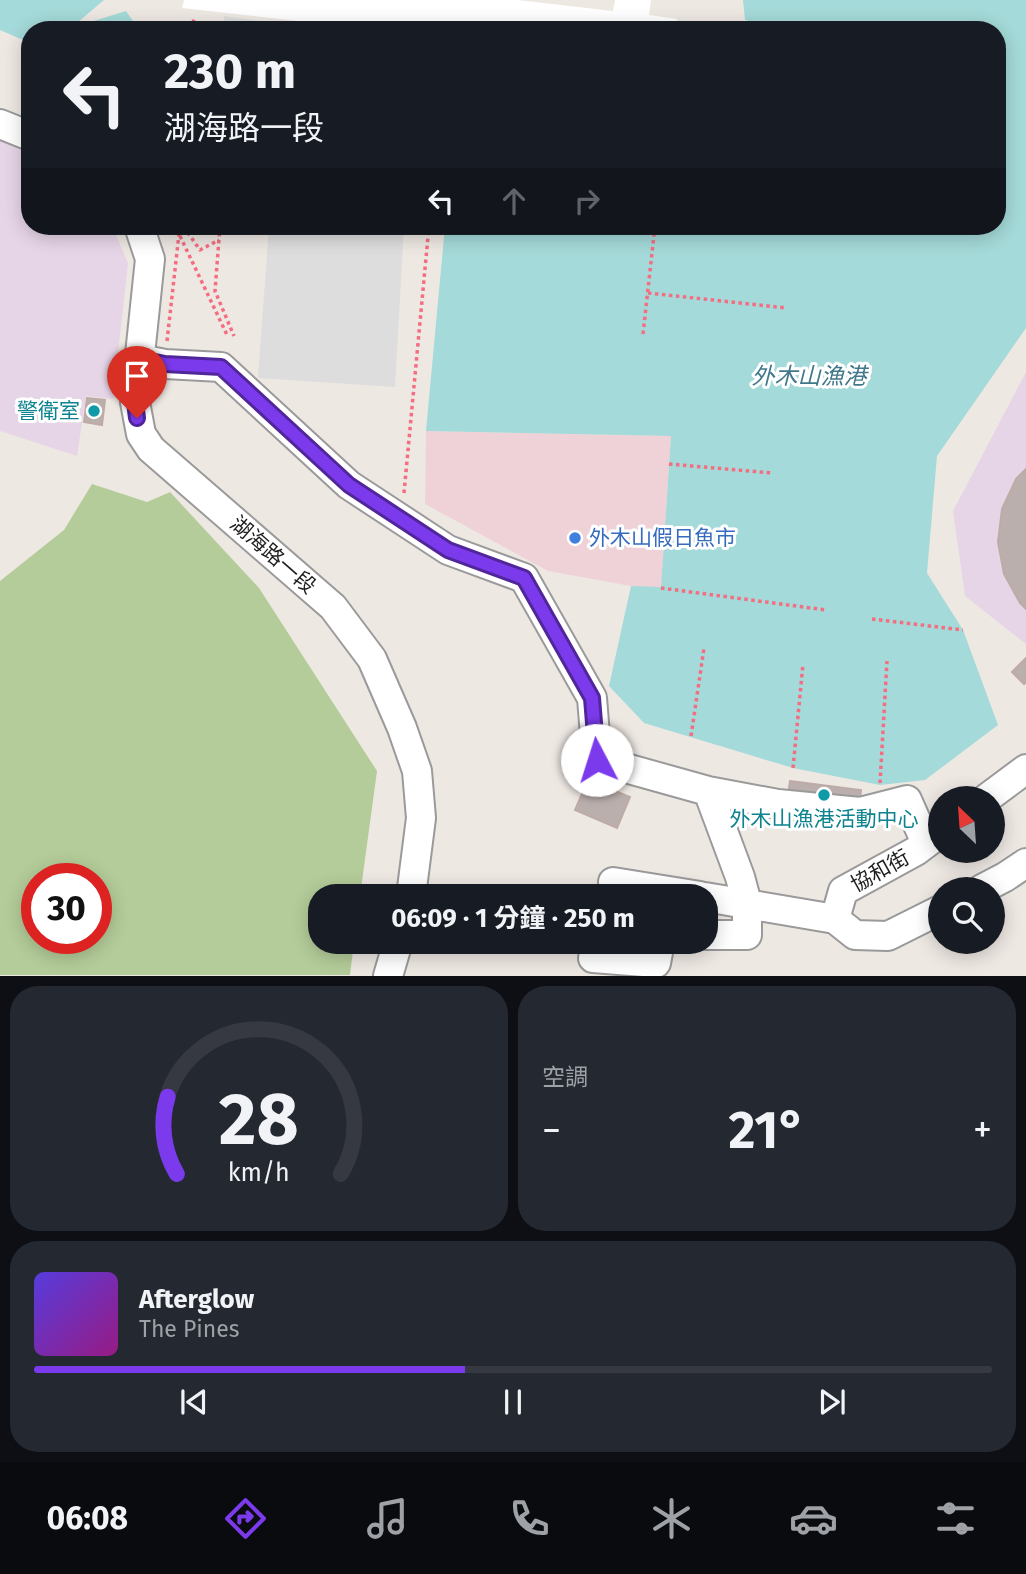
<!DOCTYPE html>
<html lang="zh-TW">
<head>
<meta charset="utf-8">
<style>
  :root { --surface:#171b24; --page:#242831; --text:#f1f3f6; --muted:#9ea1a6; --line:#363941; --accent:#7c3aed }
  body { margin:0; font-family:"Fira Sans","Noto Sans TC",sans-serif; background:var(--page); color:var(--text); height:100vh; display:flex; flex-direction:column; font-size:26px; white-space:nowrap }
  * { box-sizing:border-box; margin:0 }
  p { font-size:23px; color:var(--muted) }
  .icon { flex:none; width:38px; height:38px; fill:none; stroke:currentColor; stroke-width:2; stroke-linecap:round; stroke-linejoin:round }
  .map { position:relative; height:976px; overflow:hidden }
  .sheet { display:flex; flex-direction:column; gap:10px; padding:10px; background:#0d0f14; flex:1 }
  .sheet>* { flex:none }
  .guide { position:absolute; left:21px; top:21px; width:985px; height:214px; border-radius:28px; box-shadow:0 4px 18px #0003; background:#171b24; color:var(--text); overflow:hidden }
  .needle { width:46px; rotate:335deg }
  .tools { position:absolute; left:928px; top:786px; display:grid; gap:14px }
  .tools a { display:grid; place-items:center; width:77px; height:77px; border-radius:50%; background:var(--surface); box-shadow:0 4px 18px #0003; font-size:35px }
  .speed { position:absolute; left:21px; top:863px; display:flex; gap:14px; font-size:35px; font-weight:700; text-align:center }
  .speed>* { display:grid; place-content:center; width:91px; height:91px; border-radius:50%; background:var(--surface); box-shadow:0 4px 18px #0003; line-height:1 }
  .speed .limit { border:10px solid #d22; background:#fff; color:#111 }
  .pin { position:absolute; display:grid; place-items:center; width:60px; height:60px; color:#fff; margin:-72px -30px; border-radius:50% 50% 50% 0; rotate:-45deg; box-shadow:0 0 7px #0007 }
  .pin .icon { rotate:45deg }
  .me { position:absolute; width:77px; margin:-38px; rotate:355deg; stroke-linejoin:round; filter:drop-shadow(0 0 5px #0008) }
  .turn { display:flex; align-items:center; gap:24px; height:147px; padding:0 28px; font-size:32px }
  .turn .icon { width:91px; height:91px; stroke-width:2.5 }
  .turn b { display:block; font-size:49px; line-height:60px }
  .lanes { display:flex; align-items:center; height:66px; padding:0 28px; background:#0003; justify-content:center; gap:35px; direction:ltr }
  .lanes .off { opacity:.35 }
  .big { font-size:52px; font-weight:700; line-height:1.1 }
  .sheet .widget { flex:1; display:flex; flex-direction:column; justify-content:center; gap:10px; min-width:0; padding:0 24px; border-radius:28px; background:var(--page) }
  .sheet .dial { align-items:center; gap:0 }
  .dial svg { height:182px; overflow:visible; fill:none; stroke:var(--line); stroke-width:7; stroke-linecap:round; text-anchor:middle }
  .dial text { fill:var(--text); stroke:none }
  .song { display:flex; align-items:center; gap:21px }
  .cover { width:84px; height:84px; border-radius:10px; background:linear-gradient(135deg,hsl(250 70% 55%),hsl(310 70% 35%)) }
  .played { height:7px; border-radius:4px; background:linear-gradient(90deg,var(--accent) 45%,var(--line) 45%) }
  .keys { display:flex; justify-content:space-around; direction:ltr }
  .heat { display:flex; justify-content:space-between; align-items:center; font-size:38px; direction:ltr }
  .sheet .tiles { flex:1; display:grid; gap:10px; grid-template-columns:1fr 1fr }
  .widget:last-child { grid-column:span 2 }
  .trip { position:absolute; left:308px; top:884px; width:410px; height:70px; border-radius:28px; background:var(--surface); box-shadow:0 4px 18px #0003; font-weight:700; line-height:70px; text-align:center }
  .menu { display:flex; height:112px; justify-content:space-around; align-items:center; background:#090b0e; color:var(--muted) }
  .menu .icon { width:49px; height:49px }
  .menu .active { color:var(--accent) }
  .menu b { font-size:32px; color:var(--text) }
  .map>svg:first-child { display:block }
  .commercial { fill:#efd2d8 }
  .industrial { fill:#e6d5e7 }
  .forest { fill:#b4cc99; fill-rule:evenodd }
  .parking { fill:#ddd }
  .water { fill:#a4dad9 }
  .pier { fill:#fff }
  .building { fill:#baafad; stroke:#bfaba6; stroke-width:2 }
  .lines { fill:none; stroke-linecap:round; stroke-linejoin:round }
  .minor-casing { stroke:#9a9a9a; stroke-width:32 }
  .path { stroke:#f56d80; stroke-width:3.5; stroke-dasharray:3.5 3.5; stroke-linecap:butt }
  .minor { stroke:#fff; stroke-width:28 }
  .route-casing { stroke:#51269a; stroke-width:18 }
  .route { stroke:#7c3aed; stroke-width:12 }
  .culture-dot { fill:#0f9aa8; stroke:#fff; stroke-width:2.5 }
  .shop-dot { fill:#3f7fe0; stroke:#fff; stroke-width:2.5 }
  .labels { text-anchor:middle; stroke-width:6; stroke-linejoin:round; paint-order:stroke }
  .culture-label { font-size:21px; fill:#0d838f; stroke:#fff; text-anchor:end }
  .shop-label { font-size:21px; fill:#366cbe; stroke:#fff; text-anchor:start }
  .street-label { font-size:21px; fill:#1d1d1d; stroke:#fff }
  .water-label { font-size:23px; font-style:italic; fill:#41788b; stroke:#fff }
</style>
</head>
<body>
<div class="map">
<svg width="1026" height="976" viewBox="0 0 1026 976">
  <rect width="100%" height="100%" fill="#eee8e3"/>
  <path class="commercial" d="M426 431 671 436 661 588 631 586 548 571 425 504Z"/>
  <path class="industrial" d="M0 137 30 148V226H112L128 263 113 399 86 396 77 456 0 431Z
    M1026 372V644L965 596 953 511Z"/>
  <path class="forest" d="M92 484 147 502 170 492 259 588 377 771 360 896H320V942H354L350 975H0V581L64 530ZM37 878H96V938H37Z"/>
  <path class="parking" d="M224 16 325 30H223Z
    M269 226H404L395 387 258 378Z"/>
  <path class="water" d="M0 0H104L71 28 126 11 139 30H30V43L0 30Z
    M743 0H1026V328L937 456 927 573 963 630 998 725 925 780 880 785 793 768 644 723 609 686 631 586 661 587 671 436 426 431 445 226H998V30H784L745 20Z"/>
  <path class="pier" d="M184 0H517L613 11 615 0H651L649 15 677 19 675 30H378L182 8Z"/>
  <path class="building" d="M87 398 105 400 102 425 84 422Z
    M1026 469V609L1020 603 1004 574 998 542 1002 509 1016 479Z
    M1026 658V682L1024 684 1012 672Z
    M588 780 630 797 617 828 575 810Z
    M790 781 861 790 859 809 787 801Z"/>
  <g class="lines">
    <defs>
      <path id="minor" d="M0 124 30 136
        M139 226 150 259 135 402 141 434 151 449 333 607 372 659 402 728 417 771 421 818 411 896
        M140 359 165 364 221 367 349 485 448 550 524 578 592 698 597 760 708 791 778 804 860 812 907 800 926 843
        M987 798 1026 769
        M613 882 700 896
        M982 889 1005 877 1026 863
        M705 897 835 919 855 935 888 936 940 910
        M835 919 843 891 916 851 940 833
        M705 935H747V903L740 877 708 791
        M593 958 656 963 660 942
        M388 976 398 942"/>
    </defs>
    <use href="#minor" class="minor-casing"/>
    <path class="path" d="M192 30 194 18
      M191 226 188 233 200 250 219 240
      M220 226 215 291 234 336
      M180 236 228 337
      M648 293 787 308
      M643 334 655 226
      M167 341 179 234 175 226
      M669 464 772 473
      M404 493 429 226
      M661 588 826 610
      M872 619 963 630
      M691 736 704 648
      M793 768 803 664
      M880 783 887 661"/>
    <use href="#minor" class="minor"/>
  </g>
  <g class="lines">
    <defs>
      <path id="route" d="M137 418 135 402 140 359 165 364 221 367 349 485 448 550 524 578 592 698 597 760"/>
    </defs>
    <use href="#route" class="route-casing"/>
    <use href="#route" class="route"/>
  </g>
  <g class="culture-dot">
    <circle cx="94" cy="411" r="7"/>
    <circle cx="824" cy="795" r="7"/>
  </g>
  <circle class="shop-dot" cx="575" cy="538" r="7"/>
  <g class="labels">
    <g class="culture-label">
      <text x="80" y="418">警衛室</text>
      <text x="824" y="826" text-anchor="middle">外木山漁港活動中心</text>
    </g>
    <g class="shop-label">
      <text x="589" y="545">外木山假日魚市</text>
    </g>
    <g class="street-label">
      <text transform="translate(273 555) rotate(41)" y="7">湖海路一段</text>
      <text transform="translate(880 871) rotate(-29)" y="7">協和街</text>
    </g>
    <g class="water-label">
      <text x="809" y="384">外木山漁港</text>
    </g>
  </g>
</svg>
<div class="tools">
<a><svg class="needle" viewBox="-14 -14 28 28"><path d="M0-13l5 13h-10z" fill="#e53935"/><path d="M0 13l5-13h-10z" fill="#9ea1a6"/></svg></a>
<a><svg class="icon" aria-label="search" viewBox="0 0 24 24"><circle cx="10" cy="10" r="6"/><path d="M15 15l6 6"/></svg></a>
</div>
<div class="speed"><div class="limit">30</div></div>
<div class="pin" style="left:137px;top:418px;background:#d93025"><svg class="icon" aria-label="arrive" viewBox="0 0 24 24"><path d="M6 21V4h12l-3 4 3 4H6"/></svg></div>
<svg class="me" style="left:597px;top:760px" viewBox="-20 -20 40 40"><circle r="19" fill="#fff"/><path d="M0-13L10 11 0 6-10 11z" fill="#7c3aed"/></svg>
<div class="trip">06:09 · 1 分鐘 · 250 m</div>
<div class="guide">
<div class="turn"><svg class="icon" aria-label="left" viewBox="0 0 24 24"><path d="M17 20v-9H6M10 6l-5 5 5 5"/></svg><div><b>230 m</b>湖海路一段</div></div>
<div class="lanes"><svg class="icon" aria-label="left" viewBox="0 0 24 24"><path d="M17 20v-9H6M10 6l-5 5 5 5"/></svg><svg class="icon off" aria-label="ahead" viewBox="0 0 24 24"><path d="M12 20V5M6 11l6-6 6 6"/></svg><svg class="icon off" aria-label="right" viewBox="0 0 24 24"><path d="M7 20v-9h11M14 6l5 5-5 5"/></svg></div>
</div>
</div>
<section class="sheet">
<div class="tiles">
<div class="widget dial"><svg viewBox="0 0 100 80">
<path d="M14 69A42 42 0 1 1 86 69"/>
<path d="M14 69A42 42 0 0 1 10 35" stroke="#7c3aed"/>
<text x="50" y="56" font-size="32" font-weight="700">28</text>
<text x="50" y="72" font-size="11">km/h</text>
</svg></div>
<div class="widget"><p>空調</p>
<div class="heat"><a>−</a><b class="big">21°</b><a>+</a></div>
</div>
<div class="widget">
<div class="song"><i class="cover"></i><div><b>Afterglow</b><p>The Pines</p></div></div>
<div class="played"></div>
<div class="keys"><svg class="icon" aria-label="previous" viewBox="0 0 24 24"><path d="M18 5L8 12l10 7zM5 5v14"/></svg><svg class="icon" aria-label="pause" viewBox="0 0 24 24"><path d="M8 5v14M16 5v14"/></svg><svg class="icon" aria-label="next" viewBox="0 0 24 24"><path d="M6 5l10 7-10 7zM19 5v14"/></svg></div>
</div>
</div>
</section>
<nav class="menu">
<b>06:08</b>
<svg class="icon active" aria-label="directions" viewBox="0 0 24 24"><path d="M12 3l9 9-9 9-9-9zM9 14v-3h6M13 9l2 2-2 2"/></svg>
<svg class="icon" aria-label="music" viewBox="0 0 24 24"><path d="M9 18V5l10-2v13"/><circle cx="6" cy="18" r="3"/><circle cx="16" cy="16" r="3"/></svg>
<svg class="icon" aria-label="phone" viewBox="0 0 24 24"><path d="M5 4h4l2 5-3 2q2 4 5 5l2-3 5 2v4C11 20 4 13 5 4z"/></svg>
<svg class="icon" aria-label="climate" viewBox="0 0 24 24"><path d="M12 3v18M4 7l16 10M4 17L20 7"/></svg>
<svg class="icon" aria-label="car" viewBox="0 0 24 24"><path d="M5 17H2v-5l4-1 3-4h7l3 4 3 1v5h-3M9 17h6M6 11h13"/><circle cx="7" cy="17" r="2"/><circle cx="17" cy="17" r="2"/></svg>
<svg class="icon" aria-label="filters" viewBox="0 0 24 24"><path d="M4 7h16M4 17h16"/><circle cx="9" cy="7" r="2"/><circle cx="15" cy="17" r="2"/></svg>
</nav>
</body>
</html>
